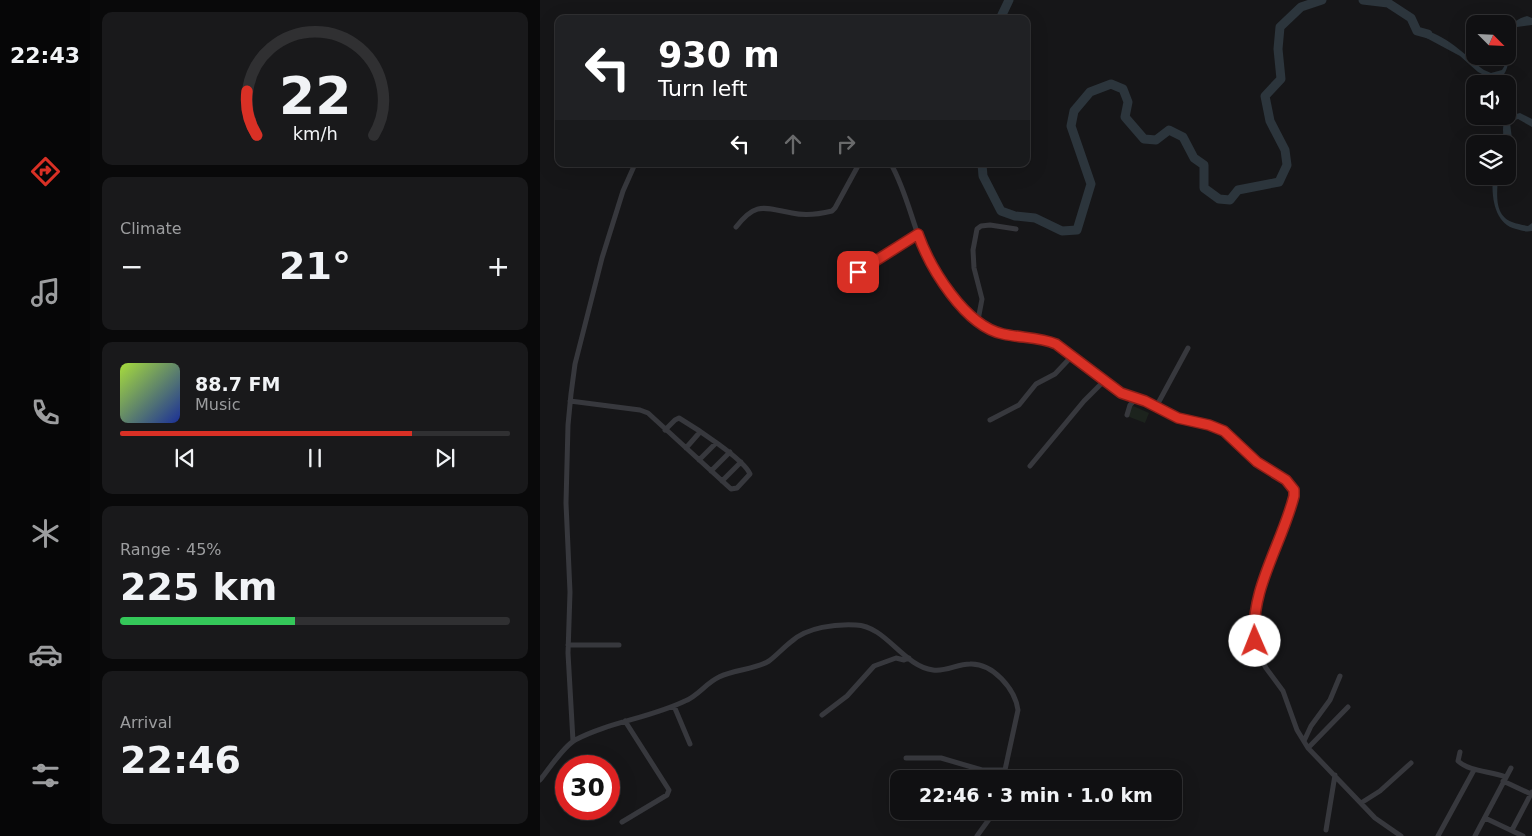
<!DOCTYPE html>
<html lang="en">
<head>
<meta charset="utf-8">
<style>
  :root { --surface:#101012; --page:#19191b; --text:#f1f3f6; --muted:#9c9d9f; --line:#303032; --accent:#d93025 }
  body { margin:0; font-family:"DejaVu Sans",sans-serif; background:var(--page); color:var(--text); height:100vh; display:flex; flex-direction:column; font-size:19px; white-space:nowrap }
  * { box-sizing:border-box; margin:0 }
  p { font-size:16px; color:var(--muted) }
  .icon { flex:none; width:28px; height:28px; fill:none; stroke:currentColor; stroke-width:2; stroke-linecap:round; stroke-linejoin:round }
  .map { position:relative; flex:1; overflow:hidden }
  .details { display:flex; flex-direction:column; gap:12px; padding:12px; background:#09090a; width:450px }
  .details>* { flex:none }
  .top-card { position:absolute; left:15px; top:15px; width:475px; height:152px; border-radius:10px; box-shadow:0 5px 20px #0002,0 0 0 1px var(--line); background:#202124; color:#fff; overflow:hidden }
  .needle { width:32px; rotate:114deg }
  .buttons { position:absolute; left:926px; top:15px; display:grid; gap:10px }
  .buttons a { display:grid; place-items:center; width:50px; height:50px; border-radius:10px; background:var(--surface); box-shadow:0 5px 20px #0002,0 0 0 1px var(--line); font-size:25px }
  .speed { position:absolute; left:15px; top:755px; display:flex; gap:10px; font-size:25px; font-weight:700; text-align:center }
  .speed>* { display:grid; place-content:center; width:65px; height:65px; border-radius:50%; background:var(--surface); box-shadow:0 5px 20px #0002,0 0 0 1px var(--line); line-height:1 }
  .speed .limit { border:8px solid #d22; background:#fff; color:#111 }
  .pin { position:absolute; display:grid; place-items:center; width:42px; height:42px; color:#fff; margin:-21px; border-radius:10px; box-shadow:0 2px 8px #0006 }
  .me { position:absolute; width:55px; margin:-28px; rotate:359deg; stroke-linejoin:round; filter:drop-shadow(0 0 4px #0008) }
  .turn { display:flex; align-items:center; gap:18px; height:105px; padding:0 20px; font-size:22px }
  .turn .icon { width:65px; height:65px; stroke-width:2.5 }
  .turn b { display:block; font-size:35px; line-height:42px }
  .lanes { display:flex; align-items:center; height:48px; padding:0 20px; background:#0003; justify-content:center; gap:25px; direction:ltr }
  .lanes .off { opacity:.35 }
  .big { font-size:38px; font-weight:700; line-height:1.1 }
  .details .widget { flex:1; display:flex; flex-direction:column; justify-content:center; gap:8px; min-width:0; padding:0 18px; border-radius:10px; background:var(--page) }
  .details .dial { align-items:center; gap:0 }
  .dial svg { height:130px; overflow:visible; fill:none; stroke:var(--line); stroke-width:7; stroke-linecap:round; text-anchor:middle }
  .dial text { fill:var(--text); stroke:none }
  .song { display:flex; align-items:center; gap:15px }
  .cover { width:60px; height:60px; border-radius:8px; background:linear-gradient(135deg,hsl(80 70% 55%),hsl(230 70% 35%)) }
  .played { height:5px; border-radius:2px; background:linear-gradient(90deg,var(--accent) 75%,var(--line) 75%) }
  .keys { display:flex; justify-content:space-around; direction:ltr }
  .heat { display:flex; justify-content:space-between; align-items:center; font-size:28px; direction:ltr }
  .charge { height:8px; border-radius:4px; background:linear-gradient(90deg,#34c759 45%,var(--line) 0) }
  .trip { position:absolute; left:350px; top:770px; width:292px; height:50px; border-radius:10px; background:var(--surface); box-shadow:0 5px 20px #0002,0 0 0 1px var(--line); font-weight:700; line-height:50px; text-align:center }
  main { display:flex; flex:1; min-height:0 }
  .tab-bar { display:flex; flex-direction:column; width:90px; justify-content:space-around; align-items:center; background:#060607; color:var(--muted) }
  .tab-bar .icon { width:35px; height:35px }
  .tab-bar .active { color:var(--accent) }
  .tab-bar b { font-size:22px; color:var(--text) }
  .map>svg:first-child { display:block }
  .green { fill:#1c231d }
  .water { fill:#2c353c }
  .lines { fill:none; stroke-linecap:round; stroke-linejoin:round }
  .river { stroke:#2c353c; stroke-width:9 }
  .street { stroke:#37383d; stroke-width:5 }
  .route-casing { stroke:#8d1f18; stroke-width:12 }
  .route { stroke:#d93025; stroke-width:9 }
</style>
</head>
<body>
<main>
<nav class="tab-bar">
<b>22:43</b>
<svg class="icon active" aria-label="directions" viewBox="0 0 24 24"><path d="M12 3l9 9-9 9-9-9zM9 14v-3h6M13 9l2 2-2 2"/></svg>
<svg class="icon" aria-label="music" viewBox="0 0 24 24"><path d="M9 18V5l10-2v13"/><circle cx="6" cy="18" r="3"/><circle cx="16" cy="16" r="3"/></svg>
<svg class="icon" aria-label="phone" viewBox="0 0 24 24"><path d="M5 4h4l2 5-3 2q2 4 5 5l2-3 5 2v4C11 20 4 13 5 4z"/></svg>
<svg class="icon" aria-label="climate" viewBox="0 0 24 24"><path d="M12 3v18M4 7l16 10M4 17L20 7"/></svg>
<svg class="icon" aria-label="car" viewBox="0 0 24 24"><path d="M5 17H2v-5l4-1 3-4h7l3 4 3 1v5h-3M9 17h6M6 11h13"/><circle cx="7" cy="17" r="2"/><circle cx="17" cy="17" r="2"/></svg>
<svg class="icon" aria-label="filters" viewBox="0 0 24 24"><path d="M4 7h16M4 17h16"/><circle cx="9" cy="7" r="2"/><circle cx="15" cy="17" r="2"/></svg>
</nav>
<section class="details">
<div class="widget dial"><svg viewBox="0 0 100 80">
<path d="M14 69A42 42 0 1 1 86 69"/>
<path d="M14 69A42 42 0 0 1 8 42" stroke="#d93025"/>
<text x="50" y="56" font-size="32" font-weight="700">22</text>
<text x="50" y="72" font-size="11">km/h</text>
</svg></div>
<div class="widget"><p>Climate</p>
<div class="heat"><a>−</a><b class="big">21°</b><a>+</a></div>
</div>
<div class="widget">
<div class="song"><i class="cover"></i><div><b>88.7 FM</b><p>Music</p></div></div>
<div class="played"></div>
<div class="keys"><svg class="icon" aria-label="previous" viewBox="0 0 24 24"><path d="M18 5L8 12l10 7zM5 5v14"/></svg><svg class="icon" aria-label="pause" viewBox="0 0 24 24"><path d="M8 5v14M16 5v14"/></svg><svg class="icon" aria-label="next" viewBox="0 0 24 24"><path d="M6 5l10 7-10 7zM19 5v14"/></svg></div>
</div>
<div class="widget"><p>Range · 45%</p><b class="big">225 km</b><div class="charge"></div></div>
<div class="widget"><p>Arrival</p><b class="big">22:46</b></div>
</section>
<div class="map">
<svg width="992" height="836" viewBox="0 0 992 836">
  <rect width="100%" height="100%" fill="#161618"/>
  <path class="green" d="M591 405 609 413 605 423 587 416Z"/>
  <path class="water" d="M987 16 992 18V25L977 27C967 42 973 62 963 76L950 78 938 72 920 56 879 34 877 31C899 27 927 57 944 70L951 73 962 70 965 65 966 56H968C968 35 964 23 987 16Z
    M980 113 992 119V127L978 119 970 122C971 135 976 153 968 165V144H963C964 124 959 119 980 113Z
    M953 176H960L958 178C957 194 954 215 972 222 977 224 983 225 988 226L992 223V231C986 232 982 231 976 229 954 224 951 195 953 176Z"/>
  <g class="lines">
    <path class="river" d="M823 0 848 3 871 18 877 31 888 34
      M460 19 469 0
      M442 164 443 176 461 211 475 216 495 218 522 231 537 230 551 184 531 126 534 111 550 92 571 84 583 89 588 102 585 117 604 139 616 140 629 130 643 137 654 158 664 165V188L679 199 690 200 698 190 739 182 747 165 745 150 730 121 725 96 741 79 738 49 740 27 761 7 782 0"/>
    <path class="street" d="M351 164C365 189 371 217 381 243 394 276 422 317 456 332 475 340 497 337 516 344L581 393 605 401 638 418 669 425 684 431 717 462 741 476 751 485 754 496 752 505 722 586 717 609 714 630 717 651 726 668 743 691 757 730 768 748 835 818 861 836
      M196 227C216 201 224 208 252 213 265 216 280 214 292 211L295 208 319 164
      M305 280 378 234
      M438 320 442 299 434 268 433 250 437 229 441 226 450 225 476 229
      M30 401 100 410 108 413 191 489 197 488 210 474C204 459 154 427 139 418L135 420 125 430
      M616 407 648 348
      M587 415 590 405 597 398
      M450 420 479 405 496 384 515 374 532 356
      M146 448 160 432
      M159 460 176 443
      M490 466 544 401 564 381
      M171 471 190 452
      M182 481 201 462
      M28 645H79
      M134 706 150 744
      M282 715 307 696 334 666 356 658 364 660 369 658
      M33 741 28 653 30 592 26 503 28 425 31 394 35 364 62 258 83 191 95 164
      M764 741 771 726 790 700 800 676
      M768 748 808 707
      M920 752 918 761C930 772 950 771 966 777
      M366 758H401L442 770H464
      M0 780C9 769 23 747 35 740 69 722 110 718 145 701 158 696 166 683 179 677 195 669 214 670 229 661 237 655 244 647 252 641 268 627 295 624 316 625 346 626 363 666 393 670 406 672 417 664 430 664 453 663 475 689 478 710L463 779
      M963 781 991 794
      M821 803 840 791 871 763
      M945 818 983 836
      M82 822 127 795 129 790 85 721
      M786 830 795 775
      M972 830 992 792
      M437 836 455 811
      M898 836 934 770
      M935 836 971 768"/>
  </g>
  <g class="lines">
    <defs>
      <path id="route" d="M318 272 378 234C390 268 425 326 463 334 481 338 500 337 516 344L581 393 605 401 638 418 669 425 684 431 717 462 746 480 754 490V496C742 544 709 591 715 641"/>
    </defs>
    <use href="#route" class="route-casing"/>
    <use href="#route" class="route"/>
  </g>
</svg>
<div class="buttons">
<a><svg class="needle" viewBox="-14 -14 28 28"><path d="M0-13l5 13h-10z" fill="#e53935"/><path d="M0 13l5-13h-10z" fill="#9c9d9f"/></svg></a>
<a><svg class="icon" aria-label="sound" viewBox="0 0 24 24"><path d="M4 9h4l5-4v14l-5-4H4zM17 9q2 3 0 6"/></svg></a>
<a><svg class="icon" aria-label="layers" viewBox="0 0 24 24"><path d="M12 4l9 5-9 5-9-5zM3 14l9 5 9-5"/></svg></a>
</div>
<div class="speed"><div class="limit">30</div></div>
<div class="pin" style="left:318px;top:272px;background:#d93025"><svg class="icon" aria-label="arrive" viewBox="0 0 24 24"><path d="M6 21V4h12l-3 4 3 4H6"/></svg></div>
<svg class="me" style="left:715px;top:641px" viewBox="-20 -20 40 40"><circle r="19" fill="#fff"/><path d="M0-13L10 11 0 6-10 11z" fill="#d93025"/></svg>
<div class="trip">22:46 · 3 min · 1.0 km</div>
<div class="top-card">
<div class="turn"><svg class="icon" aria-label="left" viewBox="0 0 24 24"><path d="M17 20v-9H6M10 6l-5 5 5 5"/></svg><div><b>930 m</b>Turn left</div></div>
<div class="lanes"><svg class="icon" aria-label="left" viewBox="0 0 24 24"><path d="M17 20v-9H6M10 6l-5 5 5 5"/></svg><svg class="icon off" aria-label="ahead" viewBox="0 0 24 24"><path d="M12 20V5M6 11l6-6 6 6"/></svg><svg class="icon off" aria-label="right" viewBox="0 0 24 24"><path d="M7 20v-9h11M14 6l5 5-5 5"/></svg></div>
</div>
</div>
</main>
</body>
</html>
